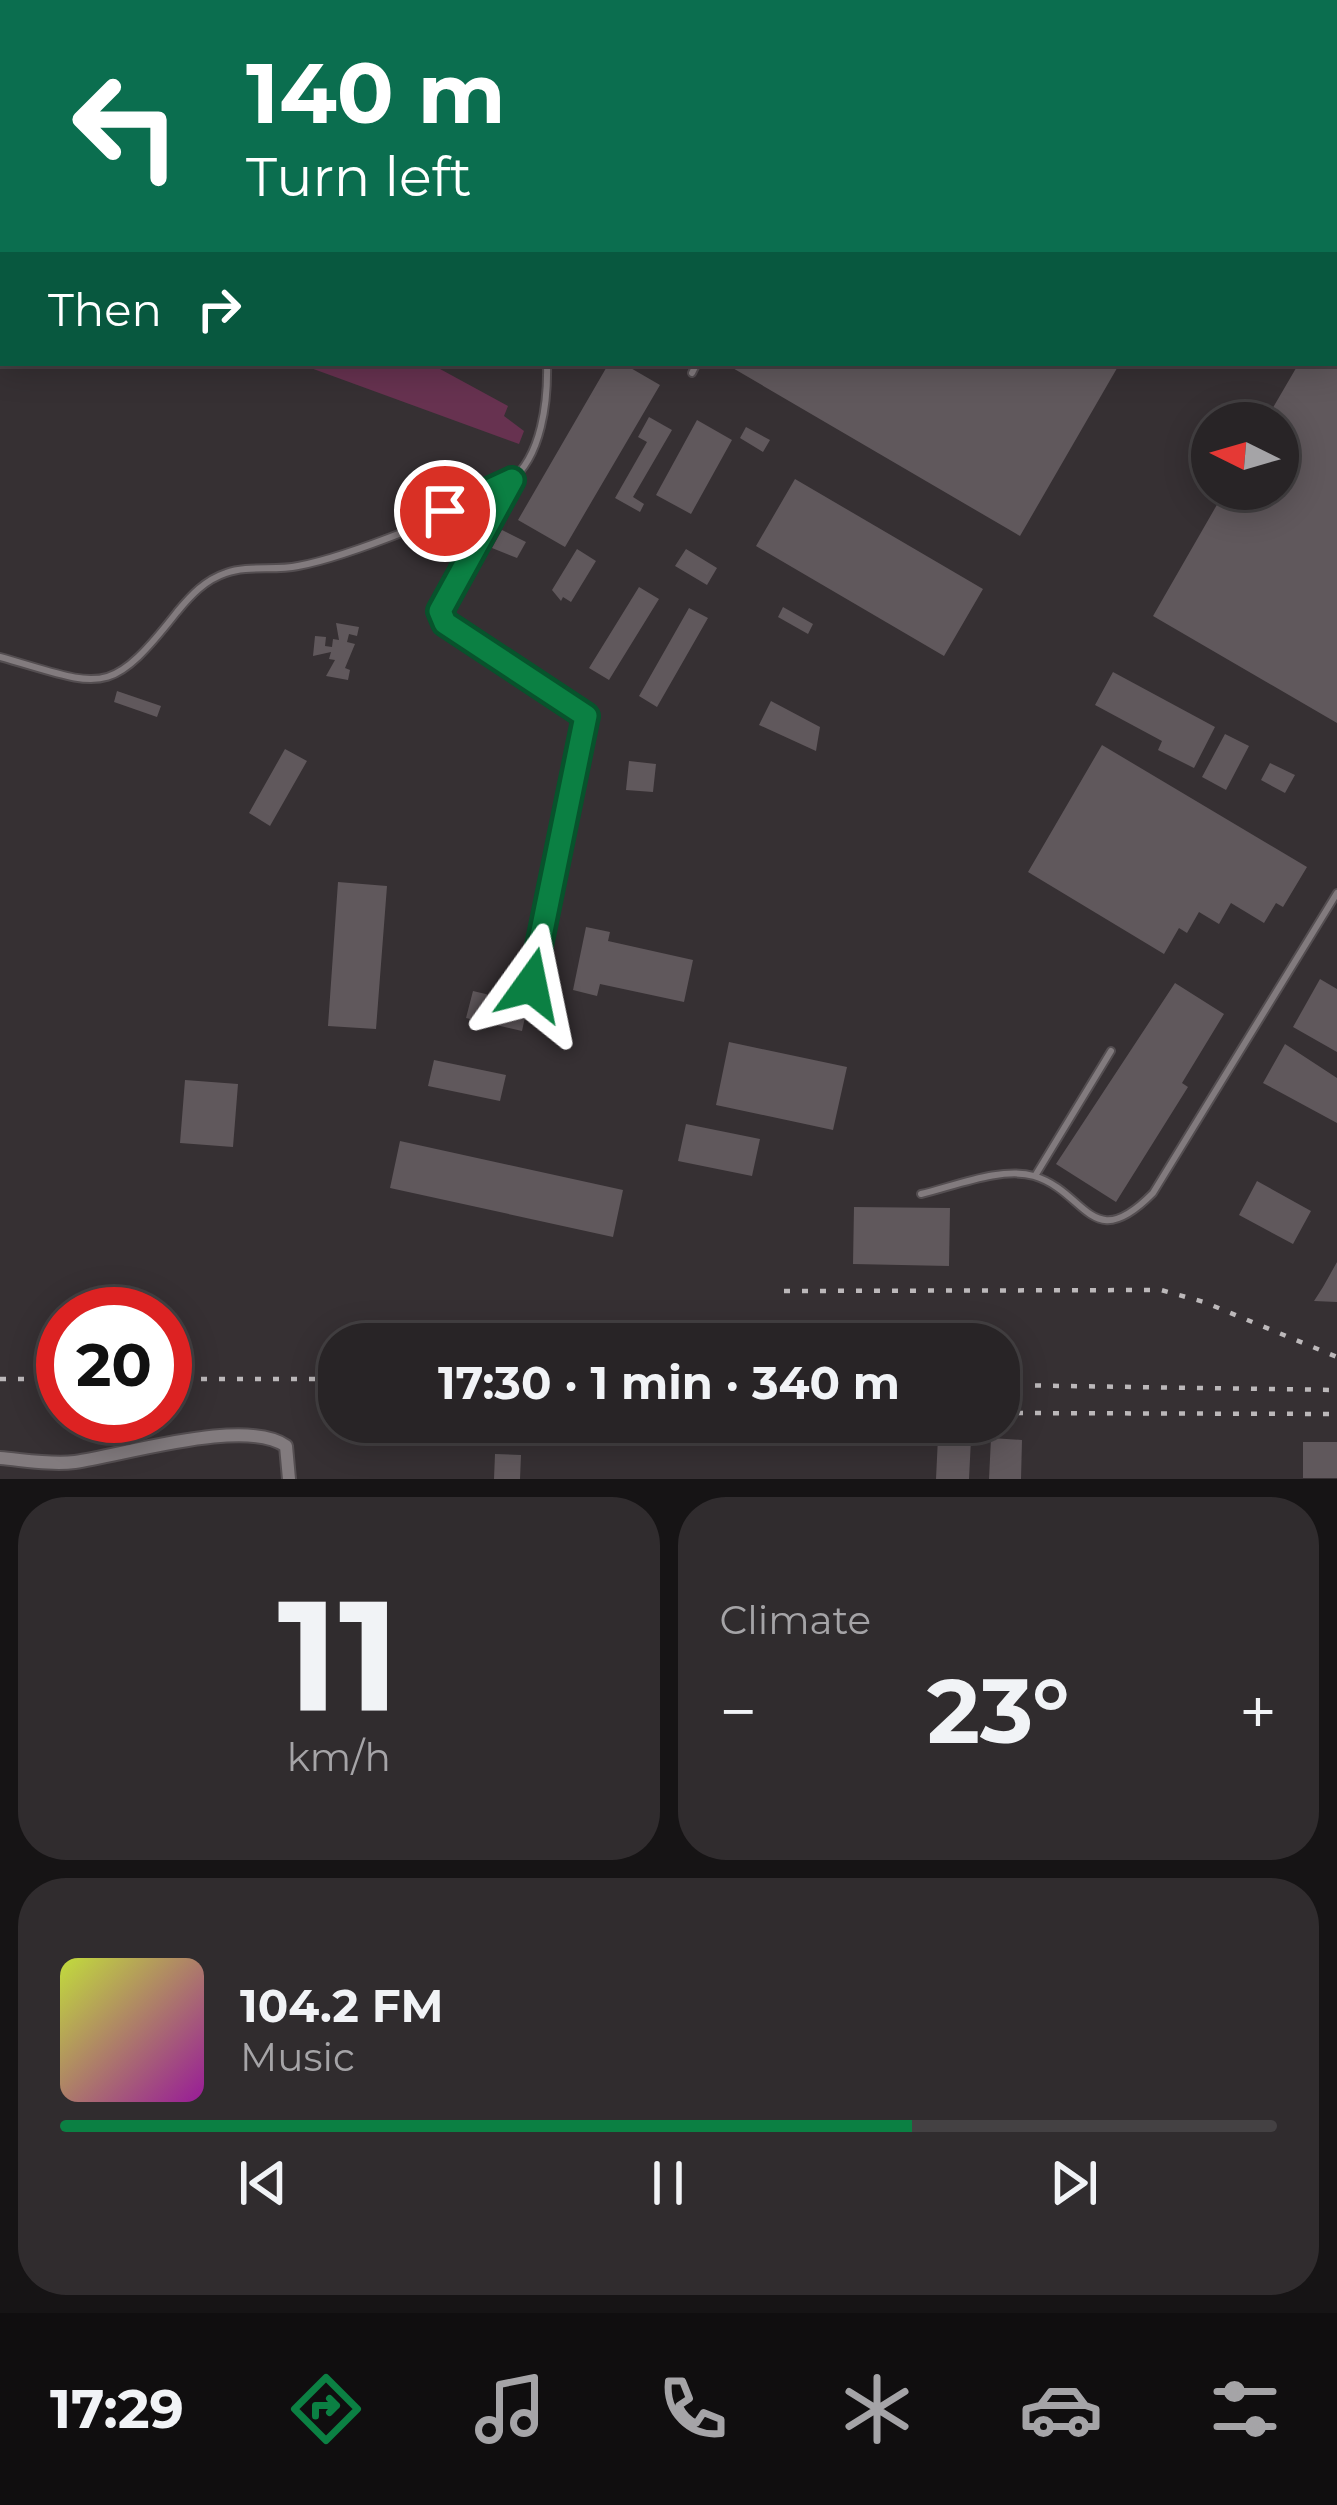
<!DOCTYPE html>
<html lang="en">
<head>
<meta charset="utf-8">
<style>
  :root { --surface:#282426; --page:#302c2e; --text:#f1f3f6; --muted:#a5a4a7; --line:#444143; --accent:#0b8043 }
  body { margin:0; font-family:Montserrat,sans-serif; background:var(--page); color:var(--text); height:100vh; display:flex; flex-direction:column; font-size:45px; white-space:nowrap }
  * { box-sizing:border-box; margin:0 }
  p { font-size:39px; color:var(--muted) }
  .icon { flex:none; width:66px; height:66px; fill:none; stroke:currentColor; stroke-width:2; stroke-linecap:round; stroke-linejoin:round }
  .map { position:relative; height:1479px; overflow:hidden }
  .details { display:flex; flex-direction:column; gap:18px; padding:18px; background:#161415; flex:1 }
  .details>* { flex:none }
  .hud { position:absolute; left:0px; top:0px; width:1338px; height:366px; box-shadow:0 6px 30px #0003,0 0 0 3px var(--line); background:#0b6e4f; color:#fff; overflow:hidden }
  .needle { width:78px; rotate:275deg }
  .fabs { position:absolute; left:1191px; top:402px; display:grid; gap:24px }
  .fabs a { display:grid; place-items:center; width:108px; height:108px; border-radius:50%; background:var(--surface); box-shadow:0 6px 30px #0003,0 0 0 3px var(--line); font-size:60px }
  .speed { position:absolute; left:36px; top:1287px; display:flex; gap:24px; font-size:60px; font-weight:700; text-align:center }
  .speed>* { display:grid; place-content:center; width:156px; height:156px; border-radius:50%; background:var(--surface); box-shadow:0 6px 30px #0003,0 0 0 3px var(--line); line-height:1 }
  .speed .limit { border:18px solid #d22; background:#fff; color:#111 }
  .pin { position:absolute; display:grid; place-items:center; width:102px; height:102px; color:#fff; margin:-51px; border:6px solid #fff; border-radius:50%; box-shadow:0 3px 12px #0007 }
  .me { position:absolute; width:132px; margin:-66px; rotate:12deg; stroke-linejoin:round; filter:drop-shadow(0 0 9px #0008) }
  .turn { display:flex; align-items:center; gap:42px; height:252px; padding:0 48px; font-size:54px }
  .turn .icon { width:156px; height:156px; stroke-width:2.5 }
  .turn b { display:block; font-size:84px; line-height:102px }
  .then { display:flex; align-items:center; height:114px; padding:0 48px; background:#0003; gap:24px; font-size:45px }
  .big { font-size:90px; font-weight:700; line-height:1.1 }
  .details .widget { flex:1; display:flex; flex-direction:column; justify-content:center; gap:18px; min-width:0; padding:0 42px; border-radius:48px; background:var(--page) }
  .details .dial { align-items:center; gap:0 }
  .dial b { font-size:156px; line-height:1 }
  .song { display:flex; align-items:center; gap:36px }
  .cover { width:144px; height:144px; border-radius:18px; background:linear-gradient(135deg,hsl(70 70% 55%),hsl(300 70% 35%)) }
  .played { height:12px; border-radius:6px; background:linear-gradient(90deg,var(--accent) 70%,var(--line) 70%) }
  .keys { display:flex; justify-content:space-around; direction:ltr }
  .heat { display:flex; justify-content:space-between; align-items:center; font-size:66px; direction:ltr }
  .details .tiles { flex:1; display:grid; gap:18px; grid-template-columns:1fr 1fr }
  .widget:last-child { grid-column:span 2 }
  .trip { position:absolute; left:318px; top:1323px; width:702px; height:120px; border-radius:48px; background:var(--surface); box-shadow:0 6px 30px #0003,0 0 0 3px var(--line); font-weight:700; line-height:120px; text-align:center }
  .tab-bar { display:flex; height:192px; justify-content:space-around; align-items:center; background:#100e0f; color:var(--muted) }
  .tab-bar .icon { width:84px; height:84px }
  .tab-bar .selected { color:var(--accent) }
  .tab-bar b { font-size:54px; color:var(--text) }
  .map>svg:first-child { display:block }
  .green { fill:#673250 }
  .building { fill:#60585c }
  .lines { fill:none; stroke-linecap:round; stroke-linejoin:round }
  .lane-casing { stroke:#544e51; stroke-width:10 }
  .street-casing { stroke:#544e51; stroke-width:16 }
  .primary-casing { stroke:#544e51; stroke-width:22 }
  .lane { stroke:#827b7e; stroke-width:6 }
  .street { stroke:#827b7e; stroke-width:12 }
  .primary { stroke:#9e7389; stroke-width:18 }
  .rail { stroke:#bcb8ba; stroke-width:4.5; stroke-dasharray:6 12; stroke-linecap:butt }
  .route-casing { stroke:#07532c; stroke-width:30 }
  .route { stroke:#0b8043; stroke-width:21 }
</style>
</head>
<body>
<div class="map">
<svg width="1337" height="1479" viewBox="0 0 1337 1479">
  <rect width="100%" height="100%" fill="#363033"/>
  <path class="green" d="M297 363H429L508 406 504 416 524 431 519 444Z"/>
  <path class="building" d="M609 363H622L660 385 565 547 518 520Z
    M733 363H1120L1020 536 731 367Z
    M1299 363H1337V723L1153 616 1226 489H1278V423H1264Z
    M649 417 672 430 633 497 644 504 640 512 615 498 647 442 638 437Z
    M697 420 732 440 691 514 656 495Z
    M746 427 770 440 763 452 740 438Z
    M795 479 983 589 944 656 756 546Z
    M502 530 526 542 517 558 492 548Z
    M577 549 596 561 571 602 563 597 561 601 552 590Z
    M686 549 717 568 707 585 675 566Z
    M639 587 659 599 609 680 589 668Z
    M783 607 813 624 808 634 778 617Z
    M689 608 708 618 657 707 639 696Z
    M336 623 359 627 357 636 349 634 347 642 355 644 345 668 350 670 348 680 326 676 335 660 329 659 331 652 313 656 315 636 326 637 325 646 332 647 333 639 339 640Z
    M1113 672 1215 727 1194 768 1158 750 1162 741 1095 705Z
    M117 691 161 706 157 717 114 702Z
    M771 701 820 727 816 751 759 725Z
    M1225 734 1249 746 1226 790 1202 777Z
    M1102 745 1307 867 1283 907 1276 903 1264 923 1231 903 1219 924 1199 912 1187 933 1179 928 1164 954 1028 872Z
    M285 749 307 761 270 826 249 813Z
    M629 761 656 764 653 792 626 790Z
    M1270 763 1295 775 1285 793 1261 780Z
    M338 882 387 886 376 1029 328 1026Z
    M586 927 610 932 608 941 693 960 684 1002 600 984 597 996 573 990Z
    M1320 979 1337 989V1052L1293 1027Z
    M1175 983 1224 1014 1182 1083 1188 1087 1116 1202 1056 1164Z
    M473 991 528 1004 522 1031 466 1018Z
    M729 1042 847 1067 833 1130 716 1105Z
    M1285 1044 1337 1078V1123L1263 1083Z
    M434 1060 506 1075 500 1101 428 1086Z
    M185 1080 238 1084 233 1147 180 1143Z
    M686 1124 760 1139 752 1176 678 1161Z
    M400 1141 623 1190 613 1237 390 1188Z
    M1257 1181 1311 1211 1293 1244 1239 1215Z
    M854 1207 950 1208 949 1266 853 1264Z
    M1337 1262V1302L1314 1301 1323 1287Z
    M938 1437 971 1439 969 1479H936Z
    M991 1438 1022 1440 1021 1479H989Z
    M1303 1442H1337V1478H1303Z
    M495 1454 521 1455 520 1479H494Z"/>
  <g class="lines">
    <defs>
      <path id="lane" d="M541 3V0
        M905 3 906 0
        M692 373 697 363
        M510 484 440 611 445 624 586 716 531 985
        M0 657C102 686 108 700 177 612 191 595 205 580 226 573 248 565 275 571 298 566 343 558 474 508 510 481 542 457 548 400 547 363
        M1035 1176 1111 1051
        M921 1194C952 1187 1002 1166 1034 1176 1087 1192 1091 1256 1153 1193L1337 893"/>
      <path id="street" d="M0 1458C24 1460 51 1465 75 1462 125 1455 246 1417 286 1446L289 1479"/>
      <path id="primary" d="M1088 0 1093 3
        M1146 0 1151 3
        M1335 110 1337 111
        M1335 143 1337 144"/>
    </defs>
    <use href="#lane" class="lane-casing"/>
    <use href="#street" class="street-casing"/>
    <use href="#primary" class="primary-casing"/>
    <use href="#lane" class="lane"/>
    <use href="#street" class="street"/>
    <use href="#primary" class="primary"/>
    <path class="rail" d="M784 1291 1161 1290 1204 1302 1337 1357
      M0 1379H63
      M165 1379H339
      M999 1385 1337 1390
      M999 1413 1337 1414"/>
  </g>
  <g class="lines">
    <defs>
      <path id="route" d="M445 511 512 480 440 611 445 623 586 716 531 985"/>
    </defs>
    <use href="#route" class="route-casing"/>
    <use href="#route" class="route"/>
  </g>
</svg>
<div class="fabs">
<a><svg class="needle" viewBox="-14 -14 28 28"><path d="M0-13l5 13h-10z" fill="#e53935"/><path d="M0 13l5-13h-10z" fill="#a5a4a7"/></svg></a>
</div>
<div class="speed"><div class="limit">20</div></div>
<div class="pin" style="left:445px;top:511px;background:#d93025"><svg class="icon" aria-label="arrive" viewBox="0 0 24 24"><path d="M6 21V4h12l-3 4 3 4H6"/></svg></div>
<svg class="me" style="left:531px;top:985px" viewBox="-20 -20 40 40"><path d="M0-17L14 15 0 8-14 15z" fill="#0b8043" stroke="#fff" stroke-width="4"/></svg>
<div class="trip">17:30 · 1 min · 340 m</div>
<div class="hud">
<div class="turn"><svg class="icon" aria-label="left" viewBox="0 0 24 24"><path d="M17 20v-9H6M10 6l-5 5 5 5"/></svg><div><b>140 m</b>Turn left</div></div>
<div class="then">Then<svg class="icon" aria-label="right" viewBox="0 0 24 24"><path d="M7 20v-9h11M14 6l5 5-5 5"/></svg></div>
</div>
</div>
<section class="details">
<div class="tiles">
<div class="widget dial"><b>11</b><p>km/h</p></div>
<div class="widget"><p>Climate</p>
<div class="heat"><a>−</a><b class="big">23°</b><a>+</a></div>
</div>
<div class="widget">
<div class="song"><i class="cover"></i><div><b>104.2 FM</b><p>Music</p></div></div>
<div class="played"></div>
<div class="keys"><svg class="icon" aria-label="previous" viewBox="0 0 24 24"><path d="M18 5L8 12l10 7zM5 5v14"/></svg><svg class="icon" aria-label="pause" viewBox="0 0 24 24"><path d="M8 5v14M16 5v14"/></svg><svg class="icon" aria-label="next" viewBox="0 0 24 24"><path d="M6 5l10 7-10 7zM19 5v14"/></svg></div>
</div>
</div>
</section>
<nav class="tab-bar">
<b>17:29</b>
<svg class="icon selected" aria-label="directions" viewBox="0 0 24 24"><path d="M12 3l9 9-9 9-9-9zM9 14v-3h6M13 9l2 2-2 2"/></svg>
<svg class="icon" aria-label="music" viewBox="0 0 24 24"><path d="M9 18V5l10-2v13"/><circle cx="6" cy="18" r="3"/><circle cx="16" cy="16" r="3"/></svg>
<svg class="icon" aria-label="phone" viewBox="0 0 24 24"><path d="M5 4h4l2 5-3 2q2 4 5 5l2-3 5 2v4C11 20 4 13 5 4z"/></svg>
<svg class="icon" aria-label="climate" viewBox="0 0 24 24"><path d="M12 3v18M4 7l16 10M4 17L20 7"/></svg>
<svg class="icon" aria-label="car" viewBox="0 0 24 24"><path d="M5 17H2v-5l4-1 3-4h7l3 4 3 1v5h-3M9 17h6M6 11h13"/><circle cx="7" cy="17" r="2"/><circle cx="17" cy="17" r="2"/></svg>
<svg class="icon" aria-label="filters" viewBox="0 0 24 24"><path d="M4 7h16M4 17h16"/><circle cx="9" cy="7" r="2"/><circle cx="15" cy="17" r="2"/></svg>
</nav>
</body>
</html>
